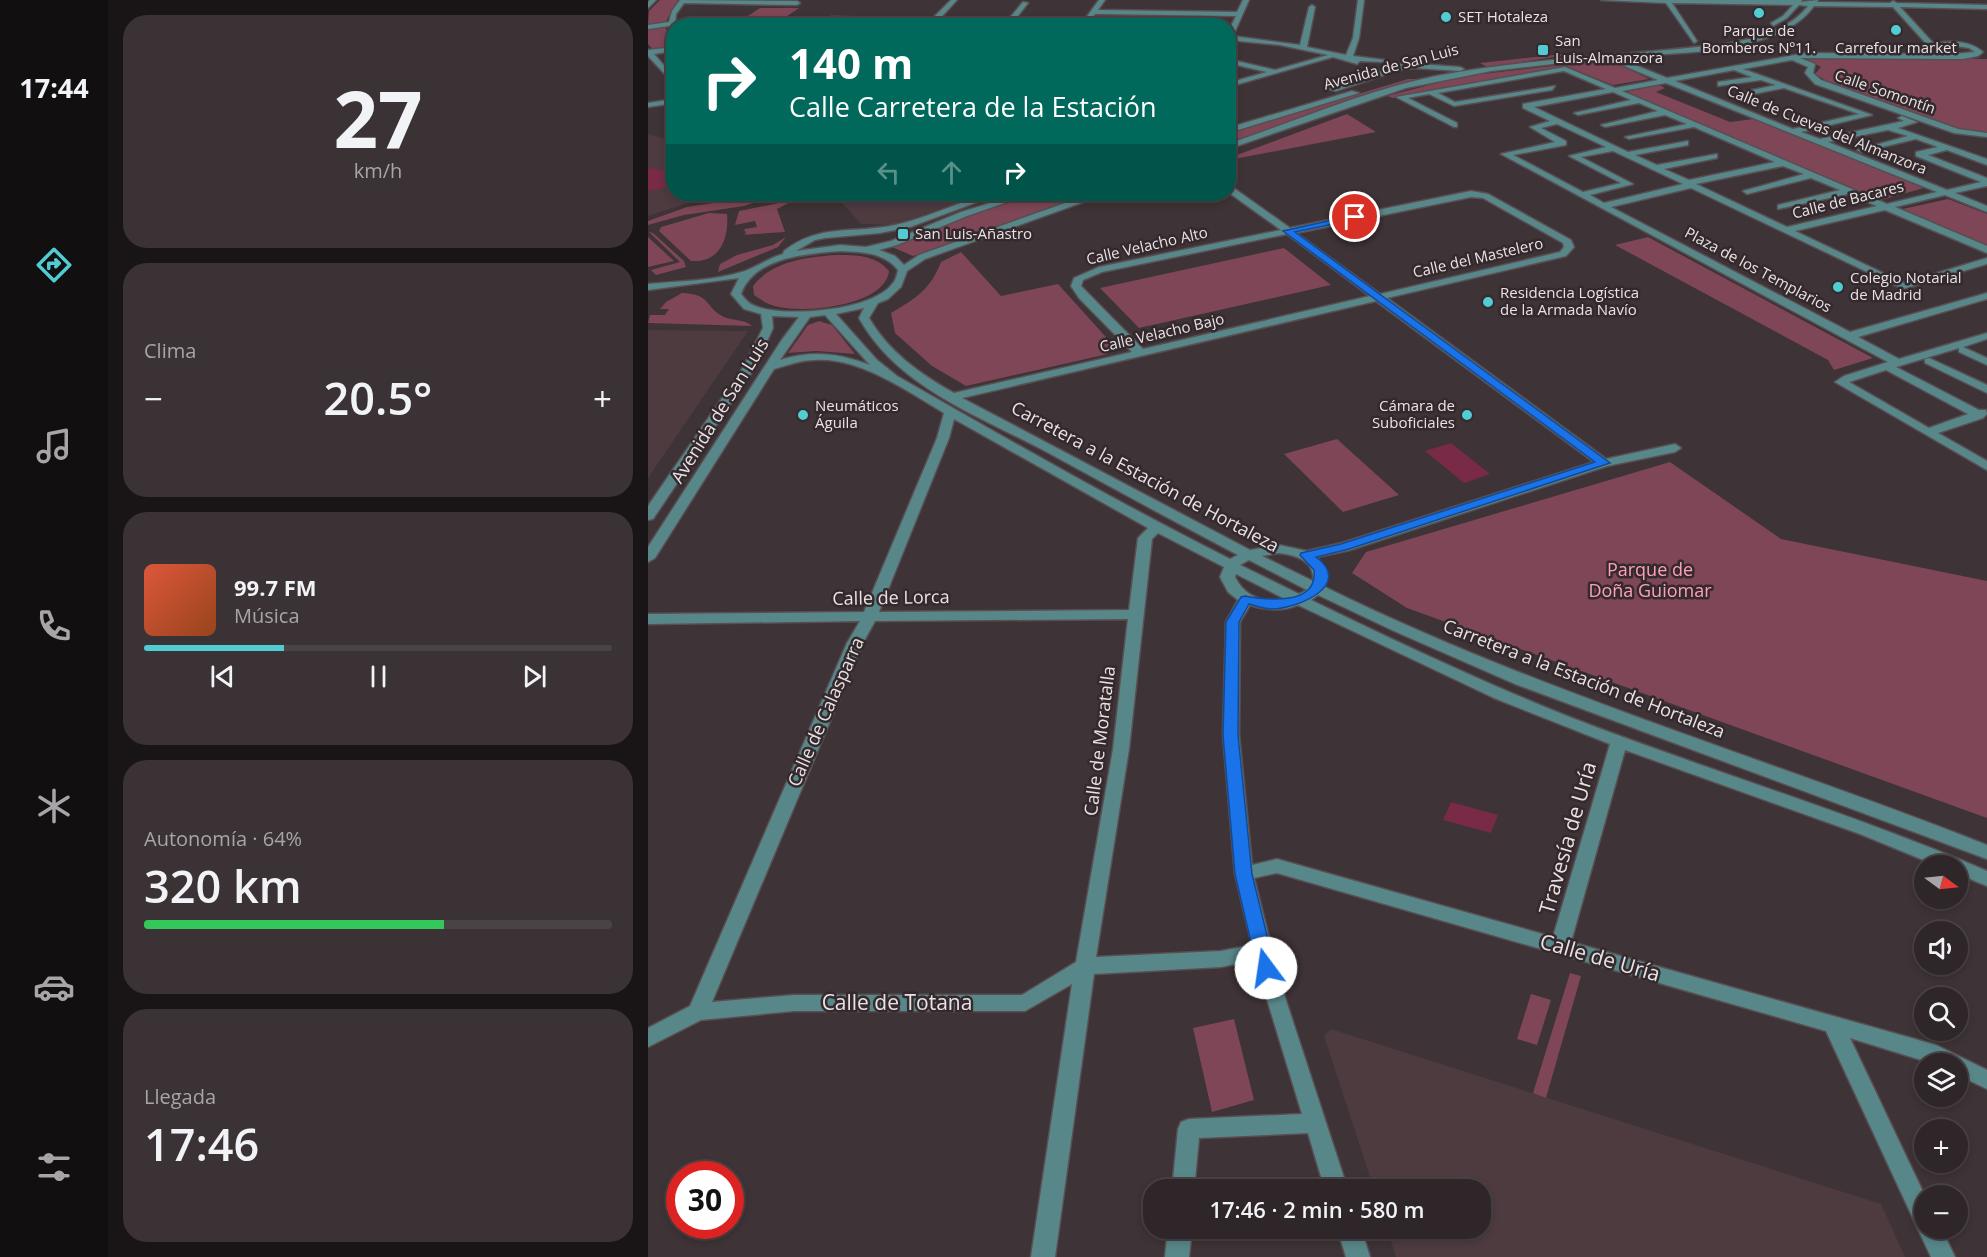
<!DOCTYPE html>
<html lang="es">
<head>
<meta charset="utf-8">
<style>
  :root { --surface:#2e2628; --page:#3a3234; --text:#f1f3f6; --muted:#a7a5a8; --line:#494345; --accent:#51ccd3 }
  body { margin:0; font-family:"Open Sans",sans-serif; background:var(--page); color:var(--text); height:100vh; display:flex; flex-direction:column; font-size:22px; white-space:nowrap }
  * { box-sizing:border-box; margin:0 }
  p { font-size:20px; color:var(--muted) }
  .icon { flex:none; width:33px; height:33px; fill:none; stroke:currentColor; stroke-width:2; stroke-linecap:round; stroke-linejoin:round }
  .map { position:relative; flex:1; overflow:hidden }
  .drawer { display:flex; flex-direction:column; gap:15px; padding:15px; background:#191516; width:540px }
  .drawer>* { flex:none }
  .hud { position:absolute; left:18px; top:18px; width:570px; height:183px; border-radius:24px; box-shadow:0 3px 9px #0003,0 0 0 2px var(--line); background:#00695c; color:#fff; overflow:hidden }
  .needle { width:39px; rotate:105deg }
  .buttons { position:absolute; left:1266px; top:855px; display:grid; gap:12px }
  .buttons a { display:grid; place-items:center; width:54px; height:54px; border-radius:50%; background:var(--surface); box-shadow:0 3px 9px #0003,0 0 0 2px var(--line); font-size:30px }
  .speed { position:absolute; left:18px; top:1161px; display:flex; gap:12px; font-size:30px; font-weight:700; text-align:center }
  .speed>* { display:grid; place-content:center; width:78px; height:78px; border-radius:50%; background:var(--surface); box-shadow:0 3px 9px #0003,0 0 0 2px var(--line); line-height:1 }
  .speed .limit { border:9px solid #d22; background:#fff; color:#111 }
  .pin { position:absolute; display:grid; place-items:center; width:51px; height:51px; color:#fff; margin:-26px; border:3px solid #fff; border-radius:50%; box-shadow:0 2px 6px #0007 }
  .me { position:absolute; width:66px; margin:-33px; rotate:346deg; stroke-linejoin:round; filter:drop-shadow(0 0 4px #0008) }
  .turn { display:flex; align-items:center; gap:21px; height:126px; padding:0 24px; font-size:27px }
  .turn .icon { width:78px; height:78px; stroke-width:2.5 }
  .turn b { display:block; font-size:42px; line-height:51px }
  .lanes { display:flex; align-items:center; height:57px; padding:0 24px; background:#0003; justify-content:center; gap:30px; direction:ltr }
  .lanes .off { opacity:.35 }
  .big { font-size:45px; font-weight:600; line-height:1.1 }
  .drawer .tile { flex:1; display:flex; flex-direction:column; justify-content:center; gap:9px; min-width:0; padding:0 21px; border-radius:24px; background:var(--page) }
  .drawer .dial { align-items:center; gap:0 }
  .dial b { font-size:78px; line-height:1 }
  .song { display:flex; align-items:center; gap:18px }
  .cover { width:72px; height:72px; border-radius:9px; background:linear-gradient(135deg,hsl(10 70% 55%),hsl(20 70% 35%)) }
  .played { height:6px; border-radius:3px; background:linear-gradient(90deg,var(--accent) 30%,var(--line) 30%) }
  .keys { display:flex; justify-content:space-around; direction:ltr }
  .heat { display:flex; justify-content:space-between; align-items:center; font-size:33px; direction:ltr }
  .charge { height:9px; border-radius:4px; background:linear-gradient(90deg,#34c759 64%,var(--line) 0) }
  .trip { position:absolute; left:495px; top:1179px; width:348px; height:60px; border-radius:24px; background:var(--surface); box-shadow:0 3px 9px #0003,0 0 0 2px var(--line); font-weight:600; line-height:60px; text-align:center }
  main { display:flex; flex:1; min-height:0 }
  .menu { display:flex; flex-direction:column; width:108px; justify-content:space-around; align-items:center; background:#120f10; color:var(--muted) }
  .menu .icon { width:42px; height:42px }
  .menu .selected { color:var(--accent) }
  .menu b { font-size:27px; color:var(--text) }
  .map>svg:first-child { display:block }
  .built { fill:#4d3b40 }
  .green { fill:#7e4657 }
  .water { fill:#792a46 }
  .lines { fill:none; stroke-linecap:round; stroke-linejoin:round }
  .minor-casing { stroke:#594f52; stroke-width:3 }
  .minor { fill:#58878a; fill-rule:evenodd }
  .route { fill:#1a73e8; stroke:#114b97; stroke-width:1.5 }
  .poi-dot { fill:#51ccd3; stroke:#34292c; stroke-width:2 }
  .labels { text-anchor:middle; stroke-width:5; stroke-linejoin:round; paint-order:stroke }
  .far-poi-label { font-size:15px; fill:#e9e2e4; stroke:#34292c; text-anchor:start }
  .far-street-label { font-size:15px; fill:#e9e2e4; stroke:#34292c }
  .street-label { font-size:18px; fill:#e9e2e4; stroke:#34292c }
  .park-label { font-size:18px; fill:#fea0bb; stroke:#34292c }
  .near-street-label { font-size:21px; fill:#e9e2e4; stroke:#34292c }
</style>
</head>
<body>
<main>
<nav class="menu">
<b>17:44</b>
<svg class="icon selected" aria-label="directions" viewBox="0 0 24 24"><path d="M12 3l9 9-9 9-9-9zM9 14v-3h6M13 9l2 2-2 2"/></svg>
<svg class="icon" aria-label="music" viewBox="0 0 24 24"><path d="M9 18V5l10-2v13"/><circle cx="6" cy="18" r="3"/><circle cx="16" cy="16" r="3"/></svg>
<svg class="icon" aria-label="phone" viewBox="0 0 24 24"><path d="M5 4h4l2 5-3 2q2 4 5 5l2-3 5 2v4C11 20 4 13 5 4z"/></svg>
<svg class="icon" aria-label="climate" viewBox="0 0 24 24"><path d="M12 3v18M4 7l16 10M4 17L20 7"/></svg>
<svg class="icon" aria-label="car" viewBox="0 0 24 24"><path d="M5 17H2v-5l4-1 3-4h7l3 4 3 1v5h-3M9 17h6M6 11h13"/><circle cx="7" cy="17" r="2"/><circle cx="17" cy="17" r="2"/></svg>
<svg class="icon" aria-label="filters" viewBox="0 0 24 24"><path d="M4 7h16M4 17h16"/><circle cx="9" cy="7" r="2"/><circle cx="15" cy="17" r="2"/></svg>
</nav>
<section class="drawer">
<div class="tile dial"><b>27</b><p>km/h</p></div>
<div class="tile"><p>Clima</p>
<div class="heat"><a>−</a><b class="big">20.5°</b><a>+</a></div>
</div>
<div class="tile">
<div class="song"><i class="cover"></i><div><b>99.7 FM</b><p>Música</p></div></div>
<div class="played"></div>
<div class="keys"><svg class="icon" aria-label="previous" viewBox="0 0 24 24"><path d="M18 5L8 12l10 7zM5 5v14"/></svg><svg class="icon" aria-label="pause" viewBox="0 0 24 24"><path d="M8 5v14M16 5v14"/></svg><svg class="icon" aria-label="next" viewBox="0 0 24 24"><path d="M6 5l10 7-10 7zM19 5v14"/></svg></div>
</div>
<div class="tile"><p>Autonomía · 64%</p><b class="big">320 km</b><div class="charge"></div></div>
<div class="tile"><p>Llegada</p><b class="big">17:46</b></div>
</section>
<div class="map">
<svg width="1339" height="1257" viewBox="0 0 1339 1257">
  <rect width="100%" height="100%" fill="#3e3336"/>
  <path class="built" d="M0 134 25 141 26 194H66L0 216Z
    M186 194H335L245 225 213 224Z
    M0 330 100 331 0 478Z
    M683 1029 1233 1204 1257 1257H748L739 1229 832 1228V1190L726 1189 676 1036Z"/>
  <path class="green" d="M12 0H30L17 23 0 24 1 11Z
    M112 8H151L135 19 97 18Z
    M17 27 25 43V48L6 51 0 44V28Z
    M919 55 839 67 832 63 915 54Z
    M1197 56 1339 59V133L1313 129 1179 81 1167 74 1173 67 1159 59Z
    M947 61H964L1001 79 965 85 920 67 745 98 739 96 816 76Z
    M760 79H772L581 145 580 133Z
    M1011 85 1017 88 1008 92 1082 122 1105 119 1276 188 1233 200 978 92Z
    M699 114 728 132 581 160V158Z
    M124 194H131L96 206 36 215 0 225V221L39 207Z
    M389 194H443L265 256 244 247 329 213Z
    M1300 199 1339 214V248L1250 210Z
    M146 200 129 209 137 232 93 235 98 234 96 229 109 227 107 221 87 225 91 211Z
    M61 213 79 214C81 239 72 263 43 261L11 231 13 227Z
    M1 232 5 233 36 261 38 267 8 275 3 270 32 262Z
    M0 237 26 261 0 267Z
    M138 237 130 247 70 272 72 264 89 255 125 245Z
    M1000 237 1225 358 1186 370 1180 360 967 245Z
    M636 248 683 285 491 328 452 288Z
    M313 252 353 296 410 284 466 346 460 354 318 386 284 366 247 333 243 313C268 298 282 290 293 262Z
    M188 255C208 255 228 255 241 271 237 306 158 313 131 307 121 305 114 301 106 295L105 286C124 261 159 257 188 255Z
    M34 293C64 294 56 307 76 317 85 321 97 319 104 326L0 323 2 315H17L21 309H12L18 302Z
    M171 321 184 325 207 354 168 351 140 353 160 325Z
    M689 439 751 495 695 512 636 454Z
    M1022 462 1133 539 1339 581V818L759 608 704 573 718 552Z
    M922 973 933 976 898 1098 885 1093Z
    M883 994 903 1000 889 1045 869 1039Z
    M586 1019 606 1100 564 1112 545 1028Z"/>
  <path class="water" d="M5 168 25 174V186L0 191V169Z
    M803 443 842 474 816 483 777 451Z
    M803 802 850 815 843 833 795 820Z"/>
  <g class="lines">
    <defs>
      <path id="minor" d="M2 0H8L0 8V2Z
        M32 0 149 1 152 3 149 5 36 3 28 14 26 34 21 26 0 29V25L21 22 24 11Z
        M303 0H309L285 26H278L280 23 183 21 180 19 183 17 284 19Z
        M451 0H457L450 10 589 12 595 0H601L585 36 652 45 661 7 664 5 667 7 659 47 698 55 705 38 710 0H716L711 38 705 56 737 60 733 62 712 61 709 64 685 57 580 87V83L619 72 580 63V59L627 70 680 55 632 45 580 40V32L588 16 447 14 439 26H432Z
        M953 0H1154L1153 2 1170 0 1169 2 1242 3 1245 1 1249 3 1339 5V9L1252 7 1286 44C1302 40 1323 41 1335 52L1330 56 1315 59 1152 58 1167 64 1165 73 1173 80 1310 129 1339 133V137L1306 133 1167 84 1157 73 1160 67 1144 60 1095 69 1224 115 1153 132 1172 139 1256 121 1250 118 1254 116 1269 122 1250 128 1339 159V165L1299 150 1280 155 1339 178V186L1307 193 1339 206V212L1297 195 1247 207 1339 246V253L1237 210 1147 231 1256 283 1339 258V264L1255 289 1043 188 963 207 1202 332 1339 293V299L1210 337 1251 359 1339 333V339L1315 347 1339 358V365L1311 352V348L1248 367 1331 410H1338L1339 414 1335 418 1290 433 1339 461V470L1187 382 1196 376 1240 362 853 154 907 142 882 127 902 121 875 108V104L958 89 916 71 790 93 807 102 907 86 904 90 806 106 781 94 760 98 809 123V127H806L748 97 917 67 967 88 1010 80 957 58 843 71 758 88 580 149V144C648 121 718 90 788 76 885 57 984 56 1082 43 1111 37 1141 30 1160 6L1151 5 1139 18 1125 26 1123 23 1135 16 1145 5 1024 3 1049 41 1046 43 1018 3ZM1166 6 1245 7 1283 49 1290 54 1158 53 1019 78 967 57C1024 52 1129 57 1166 6ZM1307 46 1321 48 1327 52 1306 54 1290 48ZM1086 70 1104 77 1070 82V86L1113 80 1128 85 1095 92V96L1136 88 1211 114 1145 129 1027 81ZM1018 83 1289 192 1239 204 974 91ZM965 92 983 100 926 113 930 115 991 103 1010 111 953 125 957 127 1017 115 1039 124 977 137 981 139 1046 127 1127 162 1041 180 1016 169 1069 158V154L1009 165 987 155 1040 145V141L980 152 886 107ZM909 124 958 147 921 156 973 183 935 192 865 155 918 145V141L893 128ZM1240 130 1260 136 1209 150 1213 152 1268 139 1290 147 1268 152V156L1333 182 1299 190 1180 142ZM965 151 1035 184 956 203 942 195 985 184 933 157ZM1135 166 1156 174 1095 191 1099 194 1163 178 1192 190 1130 205V209L1200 194 1229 206 1139 227 1048 184ZM1238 370 1320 414 1281 428 1201 382Z
        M375 2 380 3 362 26H355Z
        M26 47V51L6 54 26 77V84L0 56V50Z
        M755 63 812 67 816 69 812 71 767 68 751 70 688 91 681 89Z
        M704 91 711 93 580 133V128Z
        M26 99V103L0 107V103Z
        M580 184 642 228 823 191 840 194 923 240 926 247 918 256 739 298 958 459 1027 444 1033 448 1027 452 959 466 702 550 669 557 680 574 677 587C890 692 1118 758 1339 845V859L867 684 746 631 670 595 663 600C747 641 832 681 919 716 1058 770 1201 812 1339 871V886L1310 874V866H1290L1212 834 977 750 923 942 1288 1045 1339 1070V1089L1310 1075V1064H1286L1202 1038 1277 1196 1276 1228H1293L1307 1257H1283L1178 1031 629 873 606 878 633 985 700 1190H677L660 1133 551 1138 546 1190H524L530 1129 533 1122 541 1119 654 1114 607 960 573 967 446 974 407 1257H383L424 984 377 1011H146L53 1020 0 1047V1028L42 1006 199 643 212 621 0 624V614L216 612 289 438 296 413C259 391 211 357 167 360 153 360 140 365 126 369L7 558 0 562V547L133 341 151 317 124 316 125 328 108 366 5 519 0 520V506L96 366 115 328 113 314 96 309 83 294 91 278 0 290V284C31 281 67 281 97 271 110 266 121 258 135 254L136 251C171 223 206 234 247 225 279 218 308 203 339 194H351L262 227 232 233 177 238 167 240 148 251 192 245 218 247 243 241 313 212 371 194H382L319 216 249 245 231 250 247 256 256 265 271 255 442 194H453L452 196 277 259 259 271 253 287 240 299 230 303 221 318C241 352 272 374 306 393L484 352 431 298 423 286 426 278 451 267 633 230 580 192ZM823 197 835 198 915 243 916 247 912 252 732 294 648 233ZM639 234 722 296 495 349 433 286 435 280 454 272ZM192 251C213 252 236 252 250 270 249 274 248 280 245 283 226 311 136 318 107 306 101 304 97 299 93 294 106 257 158 254 192 251ZM728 301 946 462 694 543 659 551 631 545 602 550 314 398ZM216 308 211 318C249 387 331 416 397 451 461 486 525 521 590 555L582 559C469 502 359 439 249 376L229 360 188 314ZM177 315 221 364 222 365C190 353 164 350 132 360L162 317ZM306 419 500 528 490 538 481 610 231 612 301 438ZM510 533 576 567 572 577 580 592 590 600 578 622 575 735 587 874 604 945 573 951 448 957 481 749 504 539ZM631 553C648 555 667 561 665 581L614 556ZM601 560 659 590 651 594 592 565ZM588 574 639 600C617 603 597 598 587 577ZM602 605C618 610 634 612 650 605L846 698 962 744 905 937 629 859 604 865 591 735 592 622ZM480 619 465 749 428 962 374 995H146L64 1002 215 643 227 621Z
        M1281 358 1339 385V393L1277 363V359Z
        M520 1228H544L541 1257H517Z
        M689 1228H713L722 1257H698Z"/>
    </defs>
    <use href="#minor" class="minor-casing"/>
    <use href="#minor" class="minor"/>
  </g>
  <path class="route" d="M707 215H710V219L647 232 962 463 701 549 668 557C706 585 649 609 624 609 617 609 609 606 601 604L591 622 590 735 604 874 627 968 625 973 618 975 612 973 609 968 587 874 575 735 578 622 593 597 597 596C619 600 670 606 666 570L652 555 653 553 693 544 947 462 635 231Z"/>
  <g class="poi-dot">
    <circle cx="1111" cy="13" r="6"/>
    <circle cx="798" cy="17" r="6"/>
    <circle cx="1248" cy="30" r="6"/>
    <rect x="889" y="44" width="12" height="12" rx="3"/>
    <rect x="249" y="228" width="12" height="12" rx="3"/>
    <circle cx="1190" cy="287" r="6"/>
    <circle cx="840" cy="302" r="6"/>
    <circle cx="155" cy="415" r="6"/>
    <circle cx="819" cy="415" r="6"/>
  </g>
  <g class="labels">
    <g class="far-poi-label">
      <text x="810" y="22">SET Hotaleza</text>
      <text x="1111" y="36" text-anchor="middle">Parque de<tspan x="1111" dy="17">Bomberos Nº11.</tspan></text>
      <text x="907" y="46">San<tspan x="907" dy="17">Luis-Almanzora</tspan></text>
      <text x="1248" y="53" text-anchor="middle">Carrefour market</text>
      <text x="267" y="239">San Luis-Añastro</text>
      <text x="1202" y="283">Colegio Notarial<tspan x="1202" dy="17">de Madrid</tspan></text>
      <text x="852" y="298">Residencia Logística<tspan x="852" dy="17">de la Armada Navío</tspan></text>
      <text x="167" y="411">Neumáticos<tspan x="167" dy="17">Águila</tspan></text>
      <text x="807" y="411" text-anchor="end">Cámara de<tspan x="807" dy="17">Suboficiales</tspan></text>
    </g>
    <g class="far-street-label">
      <text transform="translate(743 67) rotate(-15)" y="5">Avenida de San Luis</text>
      <text transform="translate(1237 92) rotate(19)" y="5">Calle Somontín</text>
      <text transform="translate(1179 130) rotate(22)" y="5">Calle de Cuevas del Almanzora</text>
      <text transform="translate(1200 200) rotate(-14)" y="5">Calle de Bacares</text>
      <text transform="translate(499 246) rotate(-13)" y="5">Calle Velacho Alto</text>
      <text transform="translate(830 258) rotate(-13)" y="5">Calle del Mastelero</text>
      <text transform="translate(1110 270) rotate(28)" y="5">Plaza de los Templarios</text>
      <text transform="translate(514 333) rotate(-13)" y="5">Calle Velacho Bajo</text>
    </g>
    <g class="street-label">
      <text transform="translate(72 411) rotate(-58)" y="6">Avenida de San Luis</text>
      <text transform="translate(497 477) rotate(28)" y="6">Carretera a la Estación de Hortaleza</text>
      <text transform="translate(243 598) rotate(-1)" y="6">Calle de Lorca</text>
      <text transform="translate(936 679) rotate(21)" y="6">Carretera a la Estación de Hortaleza</text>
      <text transform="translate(178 712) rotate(-66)" y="6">Calle de Calasparra</text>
      <text transform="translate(452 741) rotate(-83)" y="6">Calle de Moratalla</text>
    </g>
    <g class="park-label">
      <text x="1002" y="576">Parque de<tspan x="1002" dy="21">Doña Guiomar</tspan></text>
    </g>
    <g class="near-street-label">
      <text transform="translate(920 838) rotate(-74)" y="7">Travesía de Uría</text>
      <text transform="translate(952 958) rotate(16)" y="7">Calle de Uría</text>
      <text x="249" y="1010">Calle de Totana</text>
    </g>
  </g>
</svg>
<div class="buttons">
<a><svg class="needle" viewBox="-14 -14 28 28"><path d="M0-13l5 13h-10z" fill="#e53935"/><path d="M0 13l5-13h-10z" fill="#a7a5a8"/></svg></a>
<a><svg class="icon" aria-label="sound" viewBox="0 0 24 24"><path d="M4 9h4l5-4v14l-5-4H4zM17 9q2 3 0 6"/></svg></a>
<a><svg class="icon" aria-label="search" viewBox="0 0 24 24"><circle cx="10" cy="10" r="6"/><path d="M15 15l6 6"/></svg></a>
<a><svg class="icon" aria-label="layers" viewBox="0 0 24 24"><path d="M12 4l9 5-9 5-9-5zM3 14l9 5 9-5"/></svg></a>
<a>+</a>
<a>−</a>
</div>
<div class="speed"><div class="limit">30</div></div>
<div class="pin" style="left:707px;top:217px;background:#d93025"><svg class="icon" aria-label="arrive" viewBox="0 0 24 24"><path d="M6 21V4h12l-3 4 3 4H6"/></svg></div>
<svg class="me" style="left:618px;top:968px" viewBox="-20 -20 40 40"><circle r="19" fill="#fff"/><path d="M0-13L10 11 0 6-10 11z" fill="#1a73e8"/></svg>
<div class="trip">17:46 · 2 min · 580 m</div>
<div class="hud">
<div class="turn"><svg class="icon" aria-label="right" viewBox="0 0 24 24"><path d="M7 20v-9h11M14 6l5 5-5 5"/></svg><div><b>140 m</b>Calle Carretera de la Estación</div></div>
<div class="lanes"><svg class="icon off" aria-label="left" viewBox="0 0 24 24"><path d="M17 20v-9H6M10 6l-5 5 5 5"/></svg><svg class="icon off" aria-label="ahead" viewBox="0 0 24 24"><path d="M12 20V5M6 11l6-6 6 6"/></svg><svg class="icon" aria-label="right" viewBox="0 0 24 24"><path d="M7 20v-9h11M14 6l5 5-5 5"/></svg></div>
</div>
</div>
</main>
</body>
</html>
